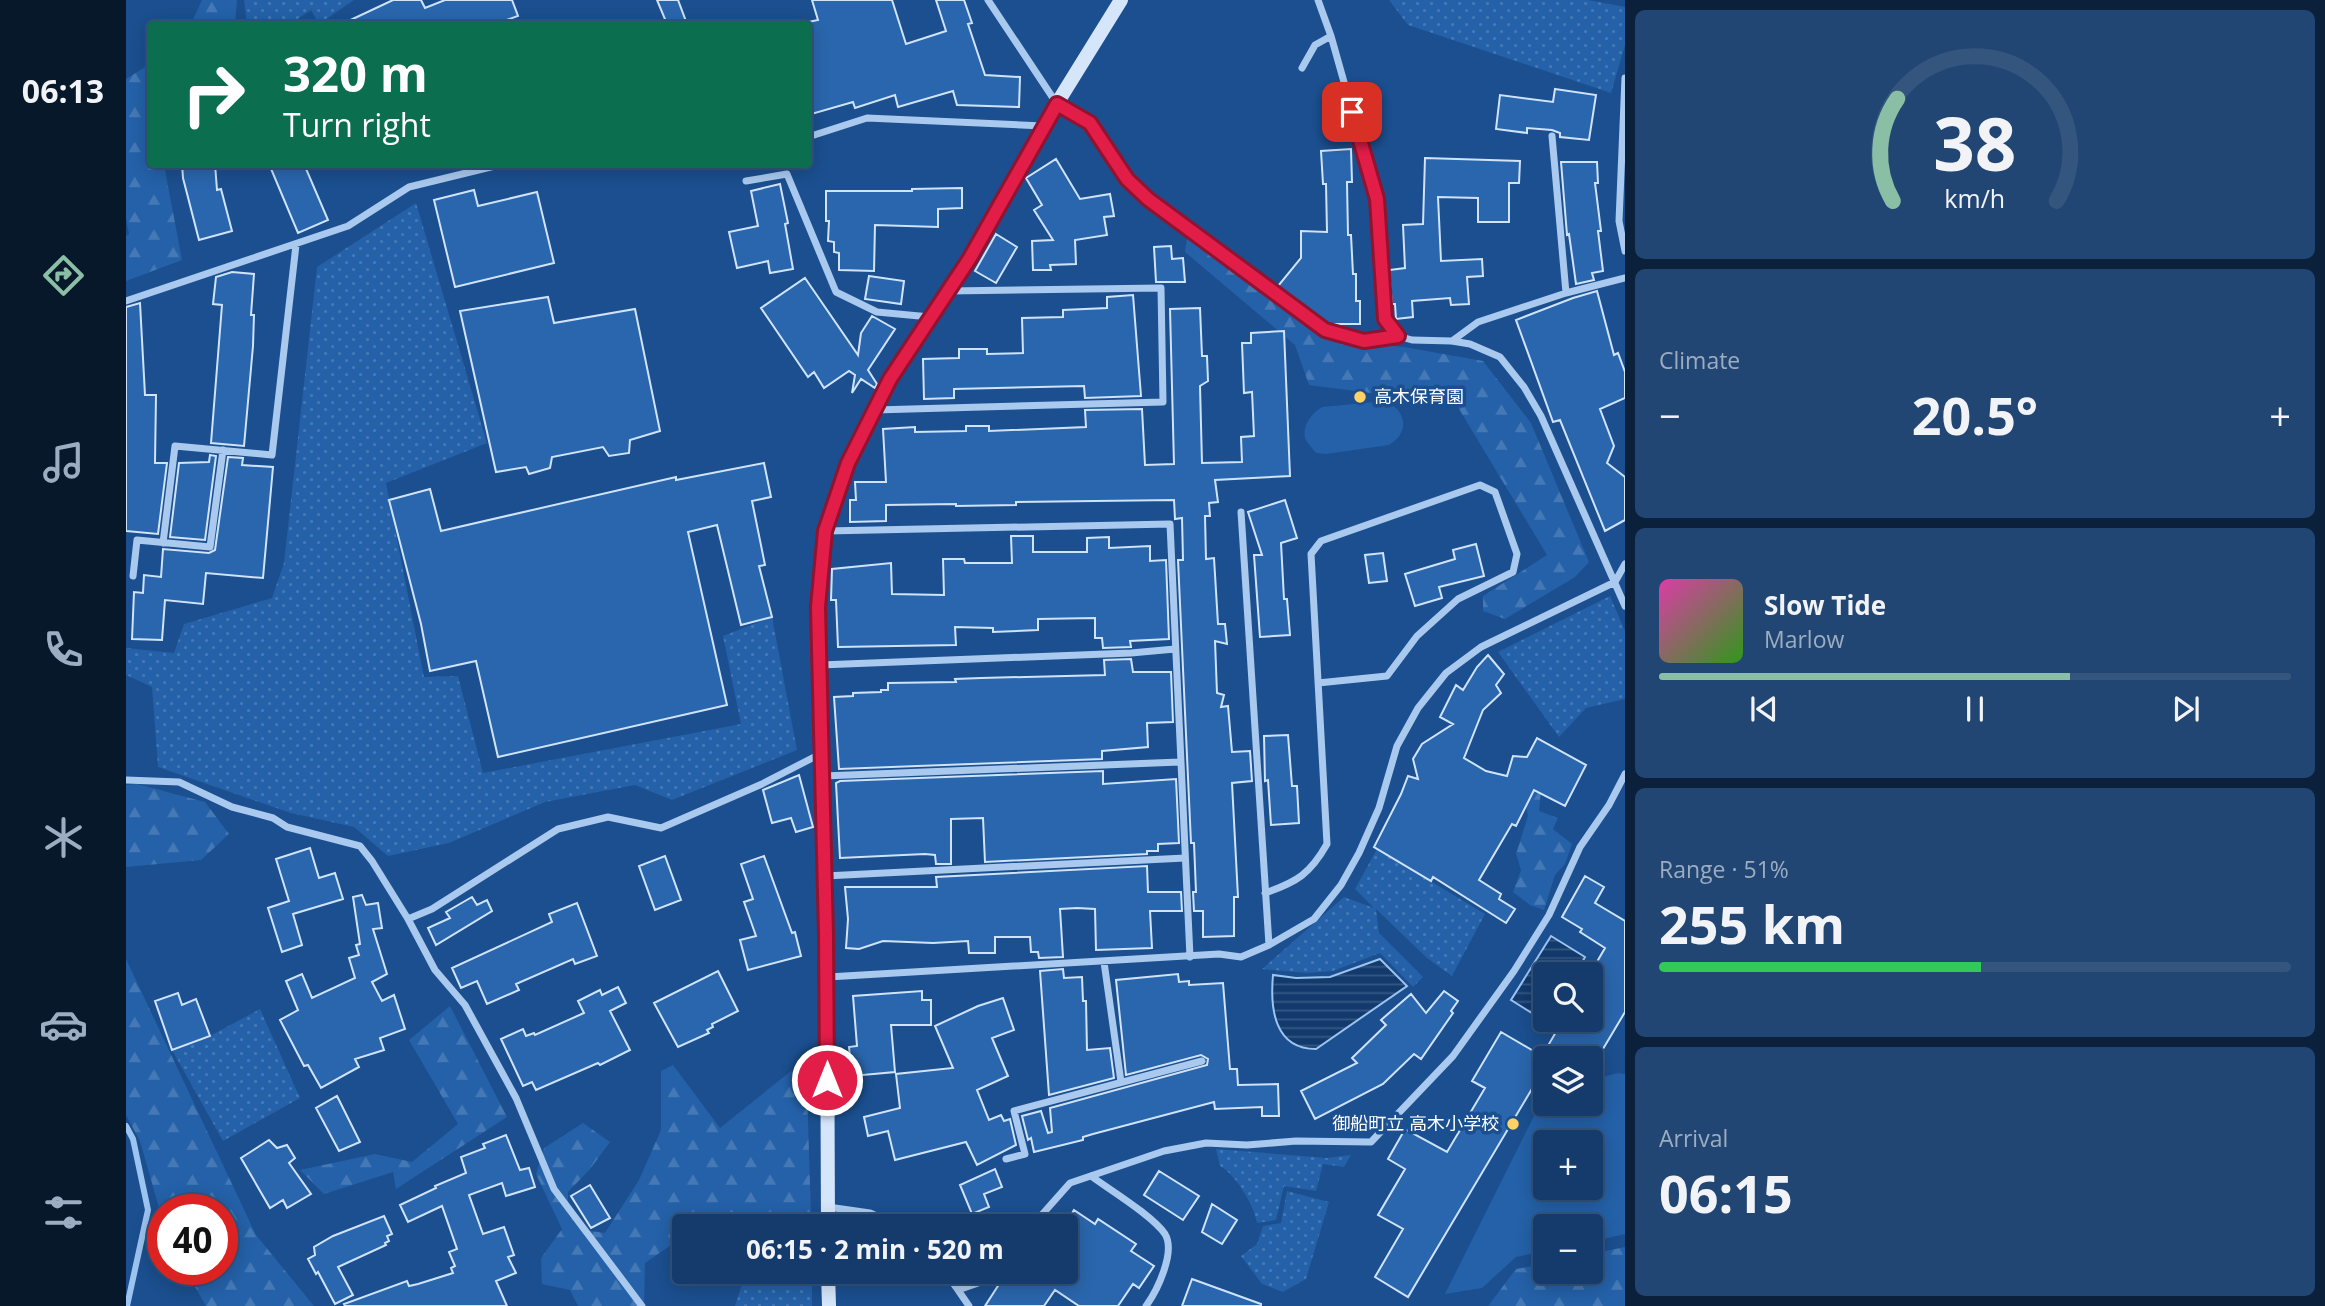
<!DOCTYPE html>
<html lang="en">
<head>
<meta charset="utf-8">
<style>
  :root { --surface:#143b6b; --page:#214673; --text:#f1f3f6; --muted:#9dadc1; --line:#33557e; --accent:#8abfa5 }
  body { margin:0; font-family:"Open Sans","Noto Sans JP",sans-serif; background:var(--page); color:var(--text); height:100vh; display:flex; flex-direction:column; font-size:26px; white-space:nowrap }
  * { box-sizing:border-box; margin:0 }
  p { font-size:23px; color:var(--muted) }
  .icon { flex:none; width:38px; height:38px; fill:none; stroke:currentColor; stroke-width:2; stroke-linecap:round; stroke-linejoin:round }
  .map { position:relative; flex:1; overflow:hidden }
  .side { display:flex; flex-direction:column; gap:10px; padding:10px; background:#0b203b; width:700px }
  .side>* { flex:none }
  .banner { position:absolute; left:21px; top:21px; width:665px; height:147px; border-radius:7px; box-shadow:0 4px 18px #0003,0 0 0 2px var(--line); background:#0b6e4f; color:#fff; overflow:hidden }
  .tools { position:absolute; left:1407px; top:962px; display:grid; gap:14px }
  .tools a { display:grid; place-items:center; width:70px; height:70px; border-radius:7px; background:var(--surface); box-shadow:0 4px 18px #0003,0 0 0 2px var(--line); font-size:35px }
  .speed { position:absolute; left:21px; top:1194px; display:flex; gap:14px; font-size:35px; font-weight:700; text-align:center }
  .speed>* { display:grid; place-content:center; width:91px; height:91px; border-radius:50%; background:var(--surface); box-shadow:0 4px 18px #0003,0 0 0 2px var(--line); line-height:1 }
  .speed .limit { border:10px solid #d22; background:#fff; color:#111 }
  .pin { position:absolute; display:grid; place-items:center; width:60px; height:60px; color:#fff; margin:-30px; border-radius:14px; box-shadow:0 4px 10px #0006 }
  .me { position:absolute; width:77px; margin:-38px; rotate:0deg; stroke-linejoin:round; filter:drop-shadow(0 0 5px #0008) }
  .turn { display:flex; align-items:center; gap:24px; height:147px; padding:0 21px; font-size:32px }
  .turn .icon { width:91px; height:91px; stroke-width:2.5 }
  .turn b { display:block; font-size:49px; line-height:60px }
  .big { font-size:52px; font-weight:700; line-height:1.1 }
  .side .tile { flex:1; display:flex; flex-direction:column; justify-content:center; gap:10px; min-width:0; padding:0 24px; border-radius:10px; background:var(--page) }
  .side .dial { align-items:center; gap:0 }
  .dial svg { height:182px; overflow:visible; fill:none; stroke:var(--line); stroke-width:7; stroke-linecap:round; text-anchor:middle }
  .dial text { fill:var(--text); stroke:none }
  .song { display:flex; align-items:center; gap:21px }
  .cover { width:84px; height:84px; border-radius:10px; background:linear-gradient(135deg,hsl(320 70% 55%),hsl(110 70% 35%)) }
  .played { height:7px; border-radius:4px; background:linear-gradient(90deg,var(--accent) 65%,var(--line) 65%) }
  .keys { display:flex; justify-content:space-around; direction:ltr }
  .heat { display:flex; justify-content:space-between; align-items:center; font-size:38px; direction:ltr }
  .charge { height:10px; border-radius:5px; background:linear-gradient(90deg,#34c759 51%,var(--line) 0) }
  .trip { position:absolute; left:546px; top:1214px; width:406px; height:70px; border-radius:7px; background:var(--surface); box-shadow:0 4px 18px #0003,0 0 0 2px var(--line); font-weight:700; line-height:70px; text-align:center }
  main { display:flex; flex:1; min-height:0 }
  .dock { display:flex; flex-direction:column; width:126px; justify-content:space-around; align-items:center; background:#08182b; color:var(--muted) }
  .dock .icon { width:49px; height:49px }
  .dock .selected { color:var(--accent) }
  .dock b { font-size:32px; color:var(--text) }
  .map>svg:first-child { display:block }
  .grass { fill:url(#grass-dots) }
  .forest { fill:url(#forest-firs) }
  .park { fill:#2461a8; fill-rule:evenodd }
  .water { fill:url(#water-rules); stroke:#9cc4f0; stroke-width:2 }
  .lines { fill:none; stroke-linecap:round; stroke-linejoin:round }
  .stream { stroke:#9cc4f0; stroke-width:6 }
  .building { fill:#2a66ad; stroke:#cfe3fa; stroke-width:2 }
  .street { stroke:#a9c9ee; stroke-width:7 }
  .secondary { stroke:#d6e6fa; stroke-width:14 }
  .route-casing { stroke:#92132f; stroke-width:18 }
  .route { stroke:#e11d48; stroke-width:12 }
  .poi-dot { fill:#ffd166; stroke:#1b4f8f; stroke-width:2.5 }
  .labels { text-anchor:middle; stroke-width:7; stroke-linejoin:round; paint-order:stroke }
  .poi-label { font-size:18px; fill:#fff; stroke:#1b4f8f; text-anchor:start }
</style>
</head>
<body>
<main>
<nav class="dock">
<b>06:13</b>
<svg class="icon selected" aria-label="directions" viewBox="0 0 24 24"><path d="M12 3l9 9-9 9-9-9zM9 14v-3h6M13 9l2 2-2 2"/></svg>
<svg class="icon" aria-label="music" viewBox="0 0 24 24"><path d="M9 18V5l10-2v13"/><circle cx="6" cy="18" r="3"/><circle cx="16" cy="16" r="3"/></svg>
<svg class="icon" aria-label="phone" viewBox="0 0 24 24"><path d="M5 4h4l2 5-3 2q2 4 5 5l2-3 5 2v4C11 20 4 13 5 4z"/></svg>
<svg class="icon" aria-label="climate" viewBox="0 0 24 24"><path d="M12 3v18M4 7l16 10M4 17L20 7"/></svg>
<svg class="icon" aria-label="car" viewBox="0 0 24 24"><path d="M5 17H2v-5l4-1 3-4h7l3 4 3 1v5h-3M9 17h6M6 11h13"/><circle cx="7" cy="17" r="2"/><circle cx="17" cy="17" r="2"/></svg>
<svg class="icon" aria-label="filters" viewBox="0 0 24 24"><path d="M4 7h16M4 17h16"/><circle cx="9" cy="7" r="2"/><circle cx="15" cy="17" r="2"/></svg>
</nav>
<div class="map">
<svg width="1499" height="1306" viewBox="0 0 1499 1306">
  <defs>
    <pattern id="grass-dots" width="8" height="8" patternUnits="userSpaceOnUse" patternTransform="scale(1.75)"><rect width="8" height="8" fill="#2461a8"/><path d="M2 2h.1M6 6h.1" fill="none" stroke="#4579b5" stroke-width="1.8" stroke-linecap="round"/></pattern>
    <pattern id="forest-firs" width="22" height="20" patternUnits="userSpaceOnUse" patternTransform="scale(1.75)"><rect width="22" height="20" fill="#2461a8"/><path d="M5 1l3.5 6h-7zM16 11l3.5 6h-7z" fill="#4579b5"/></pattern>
    <pattern id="water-rules" width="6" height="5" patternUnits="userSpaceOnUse" patternTransform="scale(1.75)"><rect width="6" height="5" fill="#123a6d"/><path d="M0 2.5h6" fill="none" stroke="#365883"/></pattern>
  </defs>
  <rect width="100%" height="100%" fill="#1b4f8f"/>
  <path class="grass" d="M118 0H228L193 24 185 10 164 24H121Z
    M1263 0H1462L1499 7V45L1485 93 1282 25Z
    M290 203 361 443 260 483 298 677 332 676 357 773 615 724 597 636 646 617 671 750 546 800 509 785 419 802 323 843 262 856 228 827 165 813 32 767 26 687 0 675V648L48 653 58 624 146 598 158 563 191 267Z
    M1484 596 1499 631V699L1460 708 1433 737 1372 652Z
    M1251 849 1359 914 1326 976 1301 958 1250 909 1253 933 1297 977 1287 987 1254 953 1207 971 1181 973 1136 969 1218 897 1248 908 1229 889Z
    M134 1009 174 1098 97 1141 46 1050 84 1036Z
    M1090 1149 1201 1158 1225 1155 1218 1167 1197 1164 1190 1191 1158 1186 1150 1220 1131 1223C1128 1205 1110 1175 1094 1166Z
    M1161 1191 1203 1202 1180 1279 1157 1292 1136 1284 1115 1256 1131 1244 1137 1226 1155 1223Z
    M620 1272H686V1306H609Z"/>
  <path class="forest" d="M76 0H111L109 24H65Z
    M24 64V164L38 165 56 260 0 281V236L3 234 0 219V79Z
    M1061 238 1182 327 1207 340 1278 347 1357 361 1405 423 1463 562 1449 577 1379 619 1357 611V596L1421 555 1330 404 1183 385 1169 345 1059 252Z
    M11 784 79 802 103 834 75 860 0 867V785Z
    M1407 789 1415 790 1413 811 1432 818 1427 829 1446 844 1439 864 1429 875 1418 910 1404 905 1387 892 1395 870 1390 854 1402 816 1400 806Z
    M0 959 130 1235 188 1306H80L59 1269H96V1209H37V1222L14 1141 0 1115Z
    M324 1006 381 1117 270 1189 267 1172 198 1194 174 1170 249 1154 286 1162 332 1124 283 1040Z
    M680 1059 685 1214 595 1212 572 1227H558V1236L519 1263 518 1306H452L444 1290 416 1284 415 1258 436 1229 410 1174 418 1148 457 1123 484 1142 464 1169 442 1192V1214L457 1230 479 1233 513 1180 535 1130V1071L547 1065 594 1128Z
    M1499 1247V1306H1362L1390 1269 1419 1264V1272H1465V1254Z"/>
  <path class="park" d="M1260 401C1281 412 1284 432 1263 445L1200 454 1190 453C1187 449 1181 443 1179 438 1176 425 1186 413 1196 407Z
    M1492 1073 1499 1074V1234L1465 1242V1227H1419V1251L1390 1257 1356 1288 1319 1294 1414 1104 1419 1100V1104H1465V1080ZM1419 1143H1465V1188H1419Z"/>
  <path class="water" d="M1425 936 1459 957 1449 975H1419L1420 1022 1385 1000Z
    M1254 959 1281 986 1190 1049C1148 1049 1144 1008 1147 975L1170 978 1204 977Z"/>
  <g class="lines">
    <path class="stream" d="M0 1126 7 1139 22 1210 1 1306"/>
  </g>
  <path class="building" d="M267 0H295L299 8 319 0H386L392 16 369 24H216Z
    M531 0H552L561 24H541Z
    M686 0H766L780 44 820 31 810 0H838L846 23 842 24 859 75 894 77 893 107 831 105 827 91 772 107 769 95 729 108 727 102 682 115V22L692 20Z
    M1429 89 1470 95 1463 140 1434 137V133L1426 130 1401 128V133L1370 129 1374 95 1427 102Z
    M1225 149 1226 182H1221L1222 235H1225L1227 274H1230V301H1234V324H1202L1152 286 1175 258V231L1201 232 1200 184H1197L1195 151Z
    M1299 158 1394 161 1393 183H1383V222H1352V198L1312 197 1315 261 1356 259 1357 276 1341 277 1343 304 1325 305 1324 298 1286 301 1287 317 1270 319 1269 304H1266L1263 270 1279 268 1277 225 1297 224Z
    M930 159 954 199 984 194 988 216 978 217 981 235 949 240 950 264 924 265 925 270H907L906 241 927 240 908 210 916 205 900 178Z
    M1435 162H1471L1472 183H1469L1475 231H1472L1477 271 1466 273 1468 280 1450 284 1443 234 1441 235Z
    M56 164H89L91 190 95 189 106 231 73 240 57 178Z
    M143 164H178L202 220 172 233Z
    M654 184 662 223 659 224 667 269 644 273 642 261 611 268 603 232 632 226 625 191Z
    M836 188V208L812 209V227L749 225 748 271 713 270V253L708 252V242L702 241 703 221H700V191H786V189Z
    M348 190 352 206 411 192 428 263 329 287 308 200Z
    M870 234 891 247 870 283 849 271Z
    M1045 246 1046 259 1057 258 1059 282H1030L1028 247Z
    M106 272 128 274 125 315H128L127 346 118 446 85 443 96 305 87 304 90 277Z
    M743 276 778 281 775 304 739 299Z
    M679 278 732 355 735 333 746 316 769 329 742 370 751 384 749 388 735 379 726 393 729 375 723 371 698 388 688 372 682 377 635 308Z
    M1471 291 1488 355 1492 353 1499 372V398L1474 409 1488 446 1481 463 1499 477V520L1479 531 1434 420 1427 422 1390 320 1447 298Z
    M1007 295 1015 396 959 398 958 386 828 389V398L798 399 797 359 833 358V349H861V354L897 353 896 318 937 317V310L981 308V297Z
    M422 297 428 323 509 309 534 431 504 440 503 453 483 456 477 447 426 457 424 468 403 474 400 467 370 472 334 311Z
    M14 303 19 395H30L29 463H41L32 534 0 531V307Z
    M1074 308 1076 356H1081L1082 381 1074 386 1076 463 1116 462 1115 437 1128 436 1126 392 1118 393 1116 343H1125V333L1158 331 1164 476 1089 480 1092 502 1083 503 1084 516H1079L1080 559 1088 558 1092 624H1099L1101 644 1089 641 1091 693 1098 695 1095 707 1102 706 1106 752 1124 751 1126 781 1106 783 1112 897H1108V936L1077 937V911H1068L1067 892H1070L1068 843H1065L1052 560H1057L1056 518 1049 519 1048 500 890 502V505L830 506V504L760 505V521L724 522V500H730L729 482H760L757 429 789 427V432L840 431V426H863V431L960 427 959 410 1016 409 1019 465 1048 464 1044 309Z
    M84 455 90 456 79 540 44 537 53 463 83 462Z
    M102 457 117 458 116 465 147 467 137 578 80 573 77 604 39 600 36 640 6 639 8 592 17 593 18 575 35 577 37 549 83 553 89 550Z
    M638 463 645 497 626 501 639 565 633 566 646 617 615 625 591 525 562 532 601 705 372 757 350 661 304 671 295 624 263 500 304 489 315 531 550 477V480Z
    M1159 500 1171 538 1155 543 1158 599H1161L1164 635 1134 637 1128 555H1136L1122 512Z
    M885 536H907V552H961V538L983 537V548L1024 546V561L1040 560 1043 639 1004 641 1005 647 977 648 976 638H969V618L912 619V630L867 632V628L829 627 830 645 712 647 710 600H705L706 569 765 563 766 594 818 595 817 559H838L839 563H886Z
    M1350 544 1358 576 1313 587 1316 598 1289 606 1279 574 1329 559 1327 550Z
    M1257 553 1261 581 1243 583 1239 555Z
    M1362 655 1378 674 1370 685 1375 693 1357 710 1338 758 1360 771 1381 776 1387 756 1401 757 1411 738 1460 765 1439 806 1408 790 1390 826 1386 824 1353 880 1375 894 1373 899 1389 909 1380 923 1307 877 1305 881 1248 847 1275 794 1282 776 1292 779 1287 759 1296 744 1327 724 1314 717 1330 685 1337 690 1351 667Z
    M1005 659 1007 672H1045L1047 722 1021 723 1022 747 976 751V759L713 769 708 697 727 696V693L755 692V690H762V683L830 682 829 679 855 678 979 675 978 660Z
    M1162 735 1166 786H1171L1173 823 1145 825 1142 780 1139 781 1138 736Z
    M977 771V784L1050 779 1053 843 1032 844V851H1021V854L859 862 857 818 825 819V864H810L809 855 799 854 714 858 710 783 714 781Z
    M673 775 687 827 670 832 665 818 646 823 637 790Z
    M184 848 193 878 209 873 217 899 167 914 176 945 156 952 142 908 163 901 150 859Z
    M539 856 555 900 529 910 513 866Z
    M638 856 666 933 669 932 675 956 622 970 614 940 630 936 618 902 627 899 615 864Z
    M1021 866 1022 892H1055L1056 911H1024L1026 948 970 950 969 909 951 908 934 909 937 957 913 958 912 952H905L904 937H869V953H843L842 941 807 943 757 941 733 949 720 948 722 919 719 887H811L810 877Z
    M1459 876 1478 887 1469 903 1499 921V1012L1471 1059H1419V1067L1282 1297 1249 1277 1277 1229 1252 1215 1279 1169 1262 1159 1279 1129 1321 1152 1359 1088 1346 1081 1375 1032 1416 1056 1437 1020H1465V972L1479 948 1454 932 1456 929 1436 917Z
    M236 895 240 905 252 903 256 928 247 929 261 974 246 982 256 1001 268 995 279 1029 254 1038 258 1050 229 1059 233 1067 195 1088 182 1065 178 1066 154 1020 172 1010 160 981 176 974 186 998 229 978 223 958 233 955 230 945 234 944 227 897Z
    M346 897 351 905 361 900 366 911 310 945 302 928 324 918 320 912Z
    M451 903 471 956 449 964 447 959 390 984 393 990 361 1004 351 981 335 988 326 968 426 922 423 914Z
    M937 969 938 978 956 977 957 1001H960L961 1050 984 1048 988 1078 923 1095 914 971Z
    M592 971 612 1011 586 1024 587 1027 581 1030 583 1033 552 1047 528 1003Z
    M1052 974 1053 982 1063 981V985L1097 983 1104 1069H1111L1112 1085 1152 1084 1153 1116H1136V1107L1089 1109 1088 1102 967 1134 957 1137V1140L908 1152 905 1138 902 1140 896 1116 915 1111 922 1133 926 1132 924 1108 1081 1065 1082 1059 1075 1055 1000 1075 990 980Z
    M492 987 500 1003 484 1011 504 1050 474 1065 472 1063 410 1090 406 1082 397 1086 375 1039 397 1029 400 1036 408 1033 409 1035 458 1013 452 1001 474 990 476 995Z
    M796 991V1000H805V1025H765L769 1072 726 1076 723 1047 731 1046 727 996Z
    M1318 991 1332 1001 1325 1011 1327 1013 1295 1059 1288 1054 1257 1084 1189 1119 1175 1091 1231 1063 1226 1058 1260 1025 1255 1020 1285 994 1300 1013Z
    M52 993 56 1005 70 999 84 1036 46 1050 29 1001Z
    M877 998 888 1030 866 1038 882 1076 851 1090 863 1120 875 1115 878 1121 884 1119 890 1145 851 1165 840 1142 769 1160 762 1131 742 1136 738 1117 774 1108 770 1074 827 1068 809 1026 852 1006Z
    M211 1096 234 1142 213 1151 190 1108Z
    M380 1135 394 1170 403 1168 409 1187 380 1196 376 1183 343 1195 357 1234 378 1227 388 1255 382 1257 390 1273 370 1281 381 1306H219L218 1304 281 1281 283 1286 292 1284 327 1273 325 1268 329 1266 323 1252 331 1249 316 1206 282 1222 274 1205 310 1188 309 1186 340 1173 335 1157 359 1148 357 1144Z
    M143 1140 151 1148 161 1145 169 1158 163 1163 185 1194 161 1208 157 1200 144 1208 115 1158Z
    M869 1169 876 1187 858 1194 863 1207 846 1214 834 1185Z
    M1033 1171 1073 1196 1057 1220 1018 1195Z
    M464 1185 484 1218 465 1228 445 1196Z
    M1086 1204 1111 1220 1096 1244 1076 1232Z
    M948 1210 969 1224 972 1219 1010 1244 1005 1251 1028 1266 1013 1288 1007 1284 992 1306H953L929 1290 918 1306H859L881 1272H940V1258L948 1245 940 1239V1223Z
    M258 1216 266 1234 261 1236 263 1241 259 1243 260 1245 212 1267 227 1295 209 1304 192 1272 190 1274 182 1259 189 1255 188 1247 207 1236Z
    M1066 1279 1135 1304V1306H1056Z"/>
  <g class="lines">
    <path class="street" d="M862 0 931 104 964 123 1001 179 1022 199 1199 330 1238 341 1272 336
      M1192 0 1205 36 1251 199 1259 319 1272 336 1286 340 1326 341 1344 344 1374 357 1398 387 1415 416 1499 606
      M1176 68 1189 45 1205 36
      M1499 78 1493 221 1499 251
      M1426 136 1440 293
      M682 137 741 118 917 126
      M620 181 661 174 710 292 751 312 804 317
      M0 301 222 226 283 187 377 164
      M1326 341 1352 322 1440 293 1499 278
      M749 410 1037 402 1035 288 823 291
      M1115 512 1143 945
      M700 531 1044 524 1064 957
      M37 543 49 446 146 455 170 245
      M7 576 11 540 84 547 97 450
      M694 665 1005 653 1049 649
      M697 776 1054 762
      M0 780 53 782 106 807 147 818 161 827 234 846 246 861 282 919 306 909 432 829 482 817 535 828 636 784 696 753
      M699 876 1059 858
      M1139 893C1171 882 1184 874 1201 844L1185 554 1195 541 1354 485 1369 492 1391 554 1387 572 1332 599 1291 636 1261 676 1192 683
      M282 919 309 970 339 1005 390 1098 428 1189 516 1306
      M978 962 995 1082
      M702 977 1093 954 1115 957 1143 945 1188 919 1215 885 1233 853 1253 808 1271 746 1292 708 1320 673 1355 647 1489 582 1499 564
      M880 1159 899 1154 888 1111 1076 1061
      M965 1176C984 1190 1027 1216 1039 1234 1050 1252 1031 1291 1020 1306
      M702 1207 744 1213 775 1227
      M905 1227 944 1183 1038 1151 1080 1143 1121 1145 1170 1141 1245 1142 1327 1056 1388 971 1423 915 1454 847 1483 805 1499 774
      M819 1272 832 1290 855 1282 865 1272
      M832 1290 843 1306"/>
    <path class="secondary" d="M702 1227 701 977 692 607 700 531 722 463 764 379 844 258 917 126 995 0
      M702 1272 703 1306"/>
  </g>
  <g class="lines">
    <defs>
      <path id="route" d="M701 1080 700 934 692 607 699 531 722 463 764 379 844 258 931 104 964 123 1001 179 1022 199 1199 330 1238 341 1272 336 1259 319 1251 199 1226 112"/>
    </defs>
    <use href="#route" class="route-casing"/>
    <use href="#route" class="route"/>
  </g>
  <g class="poi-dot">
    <circle cx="1234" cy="397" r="7"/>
    <circle cx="1387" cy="1124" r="7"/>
  </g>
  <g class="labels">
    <g class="poi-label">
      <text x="1248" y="403">高木保育園</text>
      <text x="1373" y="1130" text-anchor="end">御船町立 高木小学校</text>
    </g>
  </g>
</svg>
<div class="tools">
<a><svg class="icon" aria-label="search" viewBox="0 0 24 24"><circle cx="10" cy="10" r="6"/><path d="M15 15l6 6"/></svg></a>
<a><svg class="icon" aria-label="layers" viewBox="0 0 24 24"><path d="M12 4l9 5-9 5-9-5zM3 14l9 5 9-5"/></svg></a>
<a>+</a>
<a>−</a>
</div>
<div class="speed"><div class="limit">40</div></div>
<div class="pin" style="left:1226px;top:112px;background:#d93025"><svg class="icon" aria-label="arrive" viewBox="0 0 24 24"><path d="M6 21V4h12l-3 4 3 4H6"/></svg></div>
<svg class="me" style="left:701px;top:1080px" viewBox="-20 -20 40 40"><circle r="17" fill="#e11d48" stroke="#fff" stroke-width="3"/><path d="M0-11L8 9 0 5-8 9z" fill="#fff"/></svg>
<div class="trip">06:15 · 2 min · 520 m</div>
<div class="banner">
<div class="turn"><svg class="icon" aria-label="right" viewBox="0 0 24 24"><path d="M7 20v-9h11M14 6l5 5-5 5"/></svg><div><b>320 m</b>Turn right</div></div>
</div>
</div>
<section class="side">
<div class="tile dial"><svg viewBox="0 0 100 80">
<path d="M14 69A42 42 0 1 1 86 69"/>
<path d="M14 69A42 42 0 0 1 16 24" stroke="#8abfa5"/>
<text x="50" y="56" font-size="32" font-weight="700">38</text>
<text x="50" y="72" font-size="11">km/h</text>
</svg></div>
<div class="tile"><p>Climate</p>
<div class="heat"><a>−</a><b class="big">20.5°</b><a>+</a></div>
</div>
<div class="tile">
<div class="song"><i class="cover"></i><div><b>Slow Tide</b><p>Marlow</p></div></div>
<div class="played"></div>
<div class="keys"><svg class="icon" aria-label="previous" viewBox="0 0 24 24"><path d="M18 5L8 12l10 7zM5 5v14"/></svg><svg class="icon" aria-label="pause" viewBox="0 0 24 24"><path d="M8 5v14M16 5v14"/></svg><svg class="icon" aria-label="next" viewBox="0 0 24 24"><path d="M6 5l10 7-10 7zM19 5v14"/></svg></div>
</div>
<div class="tile"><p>Range · 51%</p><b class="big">255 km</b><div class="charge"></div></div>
<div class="tile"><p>Arrival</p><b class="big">06:15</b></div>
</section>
</main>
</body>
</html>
